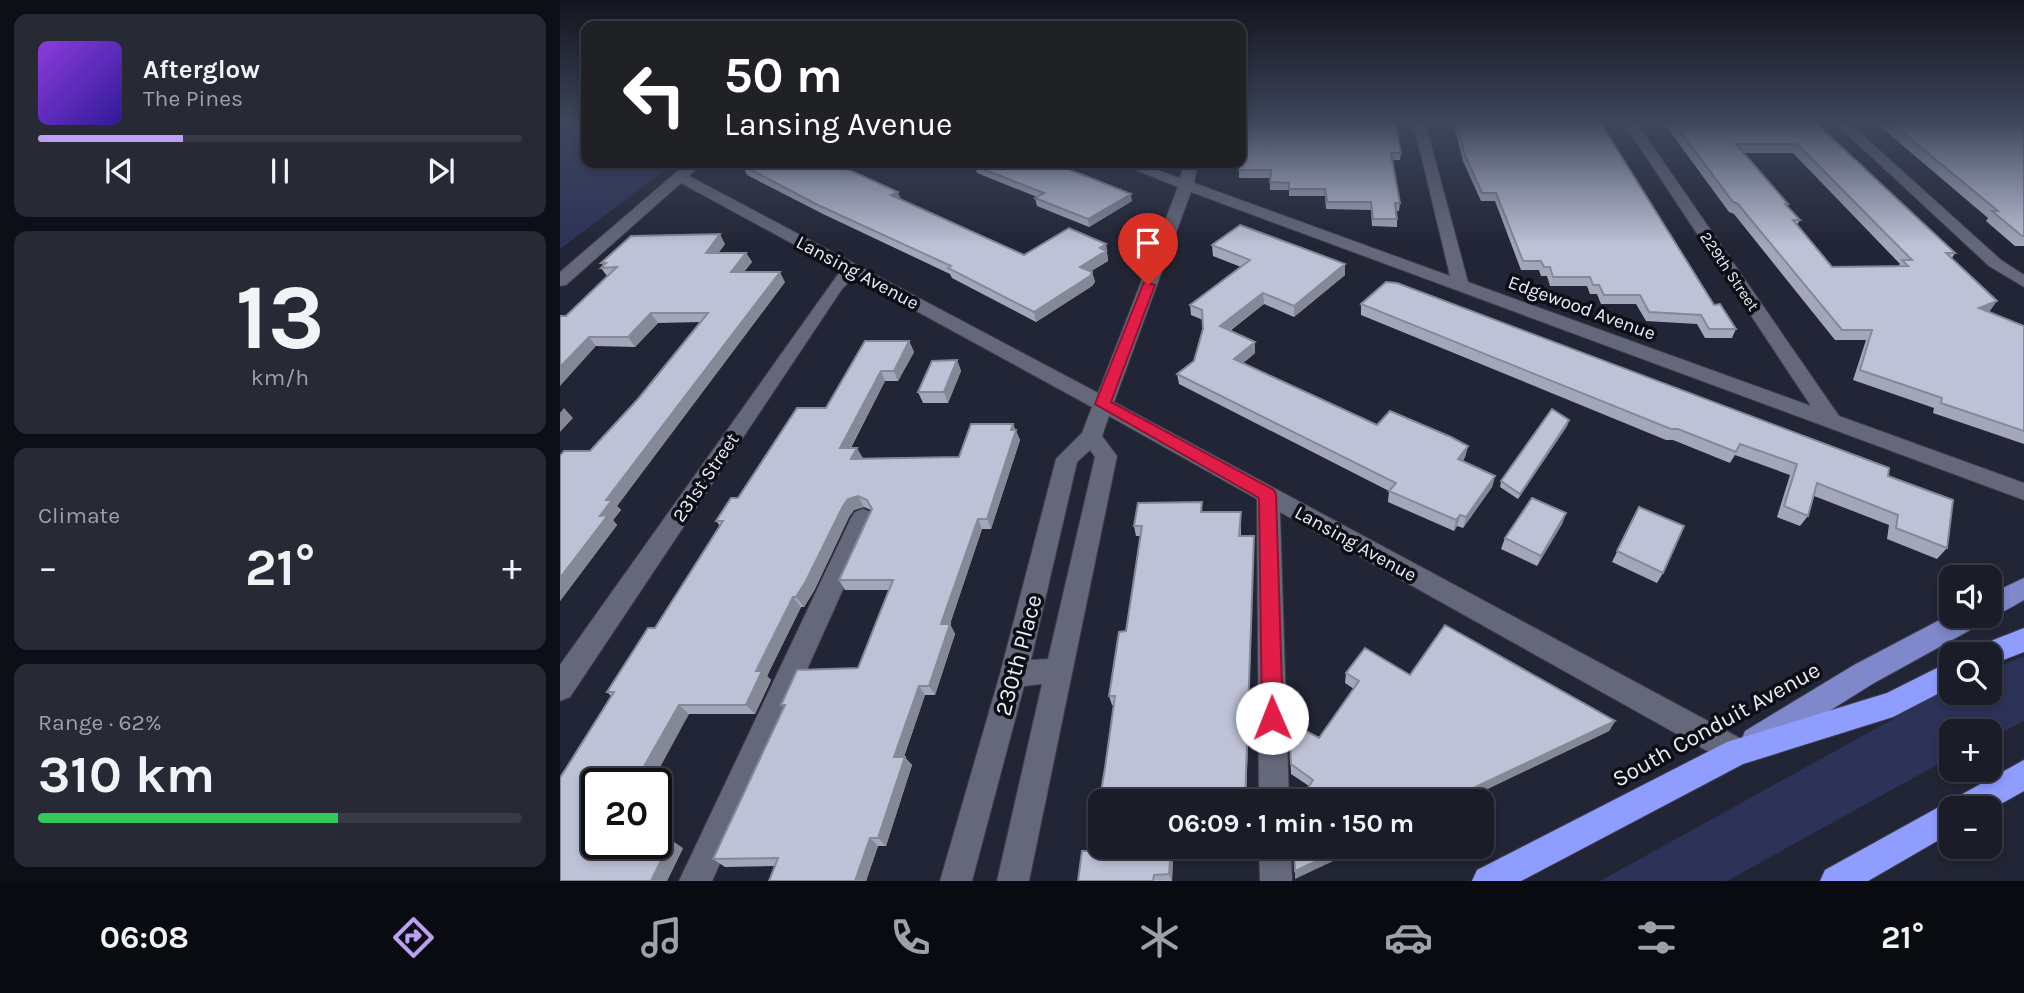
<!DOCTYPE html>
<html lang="en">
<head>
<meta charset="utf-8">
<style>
  :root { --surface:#1a1c28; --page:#272934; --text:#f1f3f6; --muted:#9fa1a8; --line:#383a45; --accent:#bca0f2 }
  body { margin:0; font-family:Karla,sans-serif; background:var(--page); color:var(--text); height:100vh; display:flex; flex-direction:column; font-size:26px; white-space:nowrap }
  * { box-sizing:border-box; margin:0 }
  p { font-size:23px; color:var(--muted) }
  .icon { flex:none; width:38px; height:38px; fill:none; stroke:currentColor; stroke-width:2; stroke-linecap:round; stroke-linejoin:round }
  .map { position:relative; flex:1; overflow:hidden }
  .drawer { display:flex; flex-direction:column; gap:14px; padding:14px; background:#0e0f16; width:560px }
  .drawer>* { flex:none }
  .guide { position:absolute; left:21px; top:21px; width:665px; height:147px; border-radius:14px; box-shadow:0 4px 10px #0003,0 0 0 2px var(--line); background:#202124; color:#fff; overflow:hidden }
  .fabs { position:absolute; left:1379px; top:565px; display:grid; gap:14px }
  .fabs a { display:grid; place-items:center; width:63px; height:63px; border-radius:14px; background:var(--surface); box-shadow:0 4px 10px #0003,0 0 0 2px var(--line); font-size:35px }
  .speed { position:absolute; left:21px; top:768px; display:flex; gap:14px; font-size:35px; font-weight:700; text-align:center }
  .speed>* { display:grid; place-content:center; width:91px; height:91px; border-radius:50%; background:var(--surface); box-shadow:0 4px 10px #0003,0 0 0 2px var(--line); line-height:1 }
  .speed .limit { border:4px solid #111; border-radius:10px; background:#fff; color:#111 }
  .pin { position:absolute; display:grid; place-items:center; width:60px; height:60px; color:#fff; margin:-72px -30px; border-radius:50% 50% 50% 0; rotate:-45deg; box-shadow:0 0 7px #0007 }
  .pin .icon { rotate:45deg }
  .me { position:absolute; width:77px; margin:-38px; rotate:359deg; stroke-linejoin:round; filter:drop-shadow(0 0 5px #0008) }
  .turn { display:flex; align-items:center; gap:24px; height:147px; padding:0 28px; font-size:32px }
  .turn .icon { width:91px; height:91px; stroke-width:2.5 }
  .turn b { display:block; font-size:49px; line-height:60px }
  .big { font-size:52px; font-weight:700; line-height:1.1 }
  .drawer .card { flex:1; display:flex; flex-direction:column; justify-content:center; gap:10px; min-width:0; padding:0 24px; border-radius:14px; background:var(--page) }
  .drawer .dial { align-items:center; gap:0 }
  .dial b { font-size:91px; line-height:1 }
  .song { display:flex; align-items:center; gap:21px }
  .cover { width:84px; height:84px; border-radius:10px; background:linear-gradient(135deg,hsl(270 70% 55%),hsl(250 70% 35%)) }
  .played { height:7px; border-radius:4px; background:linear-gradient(90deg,var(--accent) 30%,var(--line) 30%) }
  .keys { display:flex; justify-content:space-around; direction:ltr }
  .heat { display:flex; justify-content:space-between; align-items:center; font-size:38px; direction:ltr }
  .charge { height:10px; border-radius:5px; background:linear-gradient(90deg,#34c759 62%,var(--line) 0) }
  .trip { position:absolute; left:528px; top:789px; width:406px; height:70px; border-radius:14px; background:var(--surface); box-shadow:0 4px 10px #0003,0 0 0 2px var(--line); font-weight:700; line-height:70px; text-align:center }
  .tabs { display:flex; height:112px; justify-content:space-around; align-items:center; background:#0a0b10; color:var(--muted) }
  .tabs .icon { width:49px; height:49px }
  .tabs .current { color:var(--accent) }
  .tabs b { font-size:32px; color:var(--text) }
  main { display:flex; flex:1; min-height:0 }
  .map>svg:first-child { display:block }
  .green { fill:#2d3258 }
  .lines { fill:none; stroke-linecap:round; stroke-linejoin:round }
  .minor-casing { stroke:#3d3f4c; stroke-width:2 }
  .major-casing { stroke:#3d3f4c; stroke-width:2 }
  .highway-casing { stroke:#3d3f4c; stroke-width:2 }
  .minor { fill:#64687a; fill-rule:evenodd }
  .major { fill:#7e88ca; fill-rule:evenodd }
  .highway { fill:#8f9dff; fill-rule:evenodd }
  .wall { fill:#a3a7b9; fill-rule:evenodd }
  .shaded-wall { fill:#858896 }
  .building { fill:#bec2d7; stroke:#858896; stroke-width:2; fill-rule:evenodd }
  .route { fill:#e11d48; stroke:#92132f; stroke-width:2 }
  .labels { text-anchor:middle; stroke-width:7; stroke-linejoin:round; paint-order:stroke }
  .far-street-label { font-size:16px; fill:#eaecf7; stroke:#0e0f16 }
  .street-label { font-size:19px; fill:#eaecf7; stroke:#0e0f16 }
  .near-street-label { font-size:23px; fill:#eaecf7; stroke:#0e0f16 }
</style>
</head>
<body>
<main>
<section class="drawer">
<div class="card">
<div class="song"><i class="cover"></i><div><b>Afterglow</b><p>The Pines</p></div></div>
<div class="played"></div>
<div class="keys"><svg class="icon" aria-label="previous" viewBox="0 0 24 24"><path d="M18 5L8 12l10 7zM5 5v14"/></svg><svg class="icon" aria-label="pause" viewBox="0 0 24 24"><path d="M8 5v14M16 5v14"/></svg><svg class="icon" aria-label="next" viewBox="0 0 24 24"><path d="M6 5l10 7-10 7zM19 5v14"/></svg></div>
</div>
<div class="card dial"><b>13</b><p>km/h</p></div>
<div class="card"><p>Climate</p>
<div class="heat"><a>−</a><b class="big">21°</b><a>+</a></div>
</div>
<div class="card"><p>Range · 62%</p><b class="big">310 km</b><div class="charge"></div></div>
</section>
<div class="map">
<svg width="1464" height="881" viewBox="0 0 1464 881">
  <rect width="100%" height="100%" fill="#222535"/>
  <path class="green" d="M0 122H26V163H114L0 249Z
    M1464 656V721L1430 738V732H1391V757L1167 881H1040L1391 687V693H1430V670Z"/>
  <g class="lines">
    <defs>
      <path id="minor" d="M853 122H865L908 282 1251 406 1063 122H1076L1279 416 1464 483V500L631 192 554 402 1187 742 1192 752 1187 762 1177 766 1167 762 720 512 729 802H699L697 499 549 416 542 436 557 456 469 881H437L482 684 464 686 412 881H380L440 674 496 459 522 433 532 407 294 277 282 289 10 697 0 701V665L281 270 121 183 6 285 0 286V272L127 163H142L129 176 538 393 618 187 558 163H577L620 178 624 163H638L634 183 890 276ZM530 450 535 457 488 659 471 660 517 462Z
        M1274 122H1288L1441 260 1464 275V287L1429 266Z
        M303 509 311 512 315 518 152 881H119L291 518 295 512Z
        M699 847H731L732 881H700Z"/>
      <path id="major" d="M1464 578V600C1453 606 1440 615 1428 616L1430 594Z
        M1391 614 1425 616 1421 624 1314 683 1205 751 1195 755 1185 751 1181 741 1185 731 1294 665Z"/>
      <path id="highway" d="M1464 628V652L1430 665V654H1414L1418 646Z
        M1391 661V687L1333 717 1183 764 961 881H912L917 870 1167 742 1327 693Z
        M1464 760V791L1430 810 1391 808V833L1308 881H1260L1265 870Z"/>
    </defs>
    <use href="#minor" class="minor-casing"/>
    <use href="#major" class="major-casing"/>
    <use href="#highway" class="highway-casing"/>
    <use href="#minor" class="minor"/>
    <use href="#major" class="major"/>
    <use href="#highway" class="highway"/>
  </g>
  <path class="wall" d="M684 122 841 153 840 160H832L840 203 839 211H836L837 219V227L812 226 811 210 766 209 765 196H729V190H710V178H679V170Z
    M893 122H1040L1154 305 1176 329 1172 338H1145L1137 324 1086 321 1076 304H1041L1037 294H1030L1027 286H990L987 276H981L979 270H961L935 201H921L903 161Z
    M1103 122H1255L1395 253 1392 258 1430 311 1428 312 1464 326V444L1373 413 1374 408 1293 380 1306 340H1275L1174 214 1169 212ZM1183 153H1233L1340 264 1338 266 1272 267 1237 225 1240 220 1227 206 1228 204Z
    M1315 122H1464V246H1455L1426 221 1428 218Z
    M407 163H493L572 201 529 227 477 206 475 198 477 197 417 173 415 166Z
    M182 165 341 199 464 255 546 244 548 261 531 271 532 272 535 282 532 286 476 322 392 278 390 274 263 214 187 175Z
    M165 244 158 253H186L192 262 183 272 225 282 57 506 61 510 53 520 57 525 0 601V456L30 451 78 399 140 322 98 323 75 347 36 346 6 316 47 276 41 268 43 265 41 263Z
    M652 245 785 275 734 317 704 304 670 331 695 342V353L683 363 817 425 908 446 905 457 903 461 935 476 932 487 903 528 897 526 894 531 828 502 829 491 619 384 617 374 634 361 643 329V320L631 315 630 305 681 267 653 256Z
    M801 304 1328 476 1387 548 1377 559 1327 539 1329 525 1254 496 1248 516 1240 526 1217 517 1230 475 1175 455 1170 463 1113 440H1106L801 315Z
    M349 341 354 352 338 381H325L291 448 303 458 399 457 453 424 460 440 431 529H422L390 624 395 634 375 695H365L344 757 352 765 326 846H318L306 881H209L215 866 165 867 153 859 224 707 221 705 298 668 329 590H285L279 580 311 510 304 507 294 510 289 517 254 591 244 607H241L207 676 211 680 195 714H129L37 844 123 848 107 881H0L51 696 47 692 95 628 160 526 156 521 266 408Z
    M397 360 401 371 388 403H363L358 392Z
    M1009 420 1007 426 958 499 940 487 941 481Z
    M1079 507 1103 573 1097 583 1052 562Z
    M643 512H681V536H694L686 802H541V847H620L619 857 613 858 612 881H518L531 851 545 768 554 705H552L549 696 566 631 581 536H576L574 526Z
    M1006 513 1002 524 977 566 941 549 945 538Z
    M786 673 850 675 1055 721 1049 731 900 802H739L749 786 731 774 729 722 759 738 794 689 785 683Z"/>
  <path class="shaded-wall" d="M338 192 342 202 331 195Z
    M571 194 572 201 529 227 528 219Z
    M160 234 165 244 152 262 146 253Z
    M546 244 548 261 522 277 520 267 540 248Z
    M186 253 192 262 176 282 171 272Z
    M785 264V275L734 317V306Z
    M220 272 225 282 57 506 61 510 53 520 57 525 0 601V578L40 516 46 500Z
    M532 272 535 282 532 286 476 322 474 312Z
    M703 293 704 304 661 337 660 326Z
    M1437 301 1430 311 1412 319 1419 308Z
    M91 313 98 323 75 347 68 337Z
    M29 337 36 346 0 386V367Z
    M349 341 354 352 338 381 334 371Z
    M695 342V353L675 370 674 359Z
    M397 360 401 371 388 403 384 392Z
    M321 371 325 381 285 458 280 448Z
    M4 408 13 418 0 432V413Z
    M1009 420 1007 426 958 499 960 494Z
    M453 424 460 440 431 529 427 519Z
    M908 446 905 457 896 470 898 459Z
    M297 448 303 458 291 459Z
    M935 476 932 487 903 528 906 517Z
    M298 496 304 507 294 510 289 517 254 591 244 607 236 597 283 506 288 499Z
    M1006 513 1002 524 977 566 981 556Z
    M900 515 897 526 894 531 896 520Z
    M418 519 422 529 390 624 395 634 375 695 369 686 381 624Z
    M694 536 686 802H685Z
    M233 597 241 607 207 676 211 680 195 714 186 705 196 671Z
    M359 686 365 695 341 765 334 757Z
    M119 705 129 714 91 784H74Z
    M1055 721 1049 731 900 802H884Z
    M345 757 352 765 326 846 318 838Z
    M310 838 318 846 306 881H295Z
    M111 840 123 848 107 881H91Z
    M617 847H620L619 857 617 850Z
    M787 847H803L735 879V871Z
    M611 850 613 858 612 881 609 874Z"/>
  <path class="building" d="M684 122H835L841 153H831L840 203H835L837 219H813L811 202H767L765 189H729V183L710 182 711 170H679L680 163H681V153Z
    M896 122H1040L1154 305 1160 304 1176 329H1149L1141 315 1089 312 1080 295H1044L1039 285H1033L1030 277H993L990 267H984L981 261H963L936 193H922L904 153Z
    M1113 122H1255L1395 253H1386L1437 301 1419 308 1464 326V431L1381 403 1382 398 1300 370 1312 330H1282L1178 204 1173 202ZM1176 144H1237L1352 260H1342L1348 266 1272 267 1233 220H1240L1225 204H1228Z
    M1330 122H1464V236H1462L1432 211H1438Z
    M188 163H274L338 192 331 195 464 255 509 228 546 244 540 248 546 251 520 267 532 272 530 276 474 312 388 268 391 266 258 205 182 165Z
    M422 163H493L571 194 528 219 475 198 484 193 415 166Z
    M680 225 785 264 734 306 703 293 660 326 695 342 674 359 817 425 830 411 891 437 908 446 898 459 935 476 906 517 900 515 896 520 829 491 836 483 617 374 634 361 643 329 642 310 630 305 690 260 652 245Z
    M160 234 146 253H186L171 272H220L46 500H52L40 516 48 515 0 578V456L4 451H30L78 399 148 313H91L68 337H29L0 367V316H6L57 267 41 268 46 263H41L71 236Z
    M826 282 837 283 1329 468 1328 476 1393 500 1387 548 1336 528 1338 515 1257 483 1248 516 1224 506 1237 464 1180 444 1176 452 1118 429H1111L801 304Z
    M305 341H349L334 371H321L280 448H297L291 459 399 457 411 424H453L451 430H456L427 519H418L381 624H390L369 686H359L334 757H345L318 838H310L295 881H209L218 858 153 859 225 705H221L237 670 298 668 333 580H279L312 509 307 500 298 496 288 499 283 506 246 581 236 597H233L196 671H202L186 705H119L74 784H37V844H96V840H111L91 881H0V778L54 692H47L88 628H95L163 521H156L171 498H178L237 408H266Z
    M397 360 384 392H358L372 361Z
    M992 409 1009 420 960 494 941 481Z
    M972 498 1006 513 981 556 945 538Z
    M642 502 641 512H681L679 536H694L685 802H541V847H617V850H611L609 874 594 875 593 881H518L522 851H531L545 768 555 696H549L559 632 566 631 582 526H574L578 503Z
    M1079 507 1124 526 1103 573 1057 551Z
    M885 625 1055 721 884 802H739L753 780 731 764 729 722 759 738 799 681 786 673 805 648 850 675Z
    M734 847H787L735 871Z"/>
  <linearGradient id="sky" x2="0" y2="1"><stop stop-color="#13141d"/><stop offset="0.5" stop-color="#3e465c"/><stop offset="1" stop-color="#3e465c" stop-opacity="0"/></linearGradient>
  <rect width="1464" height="246" fill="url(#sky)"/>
  <path class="route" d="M584 282 595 285 551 402 714 490 716 495 723 718 720 725 712 728 705 725 702 718 699 498 535 404Z"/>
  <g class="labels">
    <g class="far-street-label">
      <text transform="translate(1170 271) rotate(56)" y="6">229th Street</text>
    </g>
    <g class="street-label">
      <text transform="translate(298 272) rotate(28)" y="7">Lansing Avenue</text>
      <text transform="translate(1022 307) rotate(20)" y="7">Edgewood Avenue</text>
      <text transform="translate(145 477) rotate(-56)" y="7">231st Street</text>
      <text transform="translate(796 543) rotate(29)" y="7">Lansing Avenue</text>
    </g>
    <g class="near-street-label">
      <text transform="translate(458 655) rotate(-75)" y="8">230th Place</text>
      <text transform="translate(1156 724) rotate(-29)" y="8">South Conduit Avenue</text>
    </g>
  </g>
</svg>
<div class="fabs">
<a><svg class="icon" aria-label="sound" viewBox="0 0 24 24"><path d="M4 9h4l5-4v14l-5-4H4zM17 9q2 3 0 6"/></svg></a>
<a><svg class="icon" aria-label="search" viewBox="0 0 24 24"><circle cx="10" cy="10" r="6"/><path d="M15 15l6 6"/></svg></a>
<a>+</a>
<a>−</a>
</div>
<div class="speed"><div class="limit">20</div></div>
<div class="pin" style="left:588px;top:285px;background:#d93025"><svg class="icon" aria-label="arrive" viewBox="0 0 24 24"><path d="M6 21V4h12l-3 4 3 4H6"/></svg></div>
<svg class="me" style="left:712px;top:718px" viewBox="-20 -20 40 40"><circle r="19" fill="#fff"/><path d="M0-13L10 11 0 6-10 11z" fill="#e11d48"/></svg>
<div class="trip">06:09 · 1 min · 150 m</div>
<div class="guide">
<div class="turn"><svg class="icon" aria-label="left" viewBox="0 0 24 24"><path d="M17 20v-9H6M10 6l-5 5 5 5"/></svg><div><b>50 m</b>Lansing Avenue</div></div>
</div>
</div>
</main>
<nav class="tabs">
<b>06:08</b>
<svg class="icon current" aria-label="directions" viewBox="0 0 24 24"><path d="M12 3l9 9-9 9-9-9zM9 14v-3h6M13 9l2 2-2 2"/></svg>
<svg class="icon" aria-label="music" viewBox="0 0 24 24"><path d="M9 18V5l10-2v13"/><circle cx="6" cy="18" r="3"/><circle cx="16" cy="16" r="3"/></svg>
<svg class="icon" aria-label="phone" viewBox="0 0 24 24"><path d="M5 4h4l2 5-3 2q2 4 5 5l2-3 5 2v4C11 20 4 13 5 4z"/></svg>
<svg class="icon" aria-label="climate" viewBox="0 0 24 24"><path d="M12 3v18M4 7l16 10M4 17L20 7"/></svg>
<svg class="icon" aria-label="car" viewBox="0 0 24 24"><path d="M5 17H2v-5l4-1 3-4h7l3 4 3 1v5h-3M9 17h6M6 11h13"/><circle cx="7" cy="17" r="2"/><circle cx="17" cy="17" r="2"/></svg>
<svg class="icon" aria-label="filters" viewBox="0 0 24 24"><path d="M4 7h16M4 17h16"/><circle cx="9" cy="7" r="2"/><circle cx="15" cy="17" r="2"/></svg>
<b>21°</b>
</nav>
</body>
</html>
